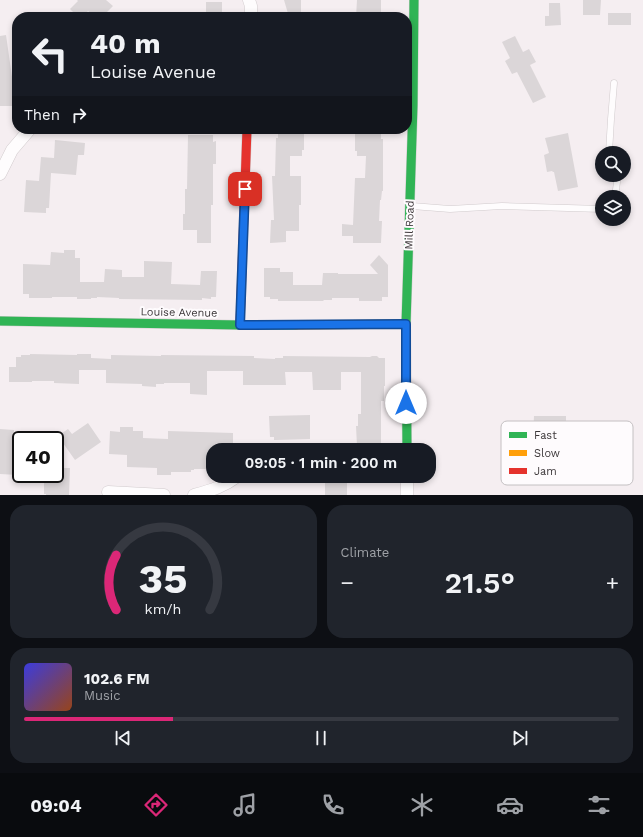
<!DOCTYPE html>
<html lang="en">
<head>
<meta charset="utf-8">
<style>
  :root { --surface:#171b24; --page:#20242c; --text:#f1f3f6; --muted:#9ea1a6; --line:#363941; --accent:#db2777 }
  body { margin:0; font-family:"Work Sans",sans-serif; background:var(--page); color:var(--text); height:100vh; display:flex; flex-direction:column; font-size:15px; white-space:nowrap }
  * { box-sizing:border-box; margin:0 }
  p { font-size:13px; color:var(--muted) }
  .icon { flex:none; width:22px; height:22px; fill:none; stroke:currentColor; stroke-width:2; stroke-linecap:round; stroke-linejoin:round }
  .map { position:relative; height:495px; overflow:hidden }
  .side { display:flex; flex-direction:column; gap:10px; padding:10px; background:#0d0f14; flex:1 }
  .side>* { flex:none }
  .top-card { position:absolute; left:12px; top:12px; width:400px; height:122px; border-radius:16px; box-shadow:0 2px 6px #0003; background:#171b24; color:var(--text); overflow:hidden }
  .tools { position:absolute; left:595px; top:146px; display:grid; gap:8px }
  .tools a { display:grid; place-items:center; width:36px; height:36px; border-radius:50%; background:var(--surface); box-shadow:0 2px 6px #0003; font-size:20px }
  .speed { position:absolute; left:12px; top:431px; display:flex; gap:8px; font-size:20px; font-weight:700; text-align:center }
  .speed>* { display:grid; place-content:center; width:52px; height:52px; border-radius:50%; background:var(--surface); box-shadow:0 2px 6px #0003; line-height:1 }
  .speed .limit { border:2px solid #111; border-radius:6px; background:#fff; color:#111 }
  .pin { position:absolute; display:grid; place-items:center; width:34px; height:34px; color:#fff; margin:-17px; border-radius:8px; box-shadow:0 2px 6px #0006 }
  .me { position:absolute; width:44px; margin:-22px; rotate:0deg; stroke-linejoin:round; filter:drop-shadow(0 0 3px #0008) }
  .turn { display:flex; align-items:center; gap:14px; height:84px; padding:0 12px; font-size:18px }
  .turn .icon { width:52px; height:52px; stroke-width:2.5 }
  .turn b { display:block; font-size:28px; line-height:34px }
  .then { display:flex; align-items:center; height:38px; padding:0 12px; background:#0003; gap:8px; font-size:15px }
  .big { font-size:30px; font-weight:600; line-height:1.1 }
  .side .card { flex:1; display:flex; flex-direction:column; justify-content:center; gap:6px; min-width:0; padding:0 14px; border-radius:16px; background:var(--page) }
  .side .dial { align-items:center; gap:0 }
  .dial svg { height:104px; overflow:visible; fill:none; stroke:var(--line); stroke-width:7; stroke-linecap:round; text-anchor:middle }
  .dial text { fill:var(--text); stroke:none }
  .song { display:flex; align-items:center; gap:12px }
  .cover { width:48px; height:48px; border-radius:6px; background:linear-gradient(135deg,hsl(240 70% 55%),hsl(20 70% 35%)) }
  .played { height:4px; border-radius:2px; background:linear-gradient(90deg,var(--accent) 25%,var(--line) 25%) }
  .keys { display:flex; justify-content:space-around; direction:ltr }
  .heat { display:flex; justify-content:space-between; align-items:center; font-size:22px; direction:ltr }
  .side .tiles { flex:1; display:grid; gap:10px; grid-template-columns:1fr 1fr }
  .card:last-child { grid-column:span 2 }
  .trip { position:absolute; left:206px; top:443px; width:230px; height:40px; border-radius:16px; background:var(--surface); box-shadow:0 2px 6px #0003; font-weight:600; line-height:40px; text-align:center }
  .tab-bar { display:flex; height:64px; justify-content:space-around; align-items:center; background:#090b0e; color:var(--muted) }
  .tab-bar .icon { width:28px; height:28px }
  .tab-bar .selected { color:var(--accent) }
  .tab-bar b { font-size:18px; color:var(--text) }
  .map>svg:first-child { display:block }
  .building { fill:#dbd6d8 }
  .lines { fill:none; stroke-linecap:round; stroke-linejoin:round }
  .lane-casing { stroke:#d1cbcd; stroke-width:7 }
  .street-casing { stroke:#d1cbcd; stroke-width:13 }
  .fast-casing { stroke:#d1cbcd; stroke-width:10 }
  .slow-casing { stroke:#d1cbcd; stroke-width:10 }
  .jam-casing { stroke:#d1cbcd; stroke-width:10 }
  .lane { stroke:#fefcfd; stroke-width:6 }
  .street { stroke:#fefcfd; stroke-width:12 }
  .fast { stroke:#30b455; stroke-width:9 }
  .slow { stroke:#ff9f0a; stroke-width:9 }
  .jam { stroke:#e5322d; stroke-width:9 }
  .route-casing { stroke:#114b97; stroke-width:10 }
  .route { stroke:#1a73e8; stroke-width:7 }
  .labels { text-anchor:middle; stroke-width:4; stroke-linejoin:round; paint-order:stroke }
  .street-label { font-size:11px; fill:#3c3739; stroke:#fefbfd }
  .key { fill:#fefbfd; stroke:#c4c0c2; stroke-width:1 }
  .key-label { font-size:11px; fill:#3c3739 }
</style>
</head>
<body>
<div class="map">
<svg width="643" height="495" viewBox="0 0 643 495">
  <rect width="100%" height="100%" fill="#f5eef1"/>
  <path class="building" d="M77 0H106L113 6 102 17H95L88 11 83 17H78L70 9 78 1Z
    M284 0H301V17H289Z
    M357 0H381V17H356Z
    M583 0H601L600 15H583Z
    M206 2H222V17H206Z
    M549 3H560L561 25 545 26V16H549Z
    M608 13H631V25H608Z
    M6 35 13 84H15V101H12V106H0V36Z
    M515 36 523 52 529 49 536 62 530 65 546 97 533 103 517 72 512 74 505 61 510 58 502 42Z
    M278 133H304V150H302V156H290V176H301V205H299V231H286V242L270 243 271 220H274L272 176H275L276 138H278Z
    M568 133 578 187 558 191 554 172H553L552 171 547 172 544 155 549 153 545 138Z
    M355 134H381V139H383V191H382L381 200H380L379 221H382L381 243H353V236H342V224L353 225 355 178H365L366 156H357V151H355Z
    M188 135H213V142L216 141V164H213V205H211V243H197V230H183V214H185V189H187Z
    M55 140 85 143 84 155H78L76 175 51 173 49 208H46V213L24 212 26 180 39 181 41 157 54 158Z
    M64 250H75V258H80V282H104L105 269 122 270V277H144V261L172 262 171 284 200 285 201 271H217L216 297H211V299L202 298V300L119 299V298L97 297V298H91V299H77V297H52V298H29V294H23V264L50 265 51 252 64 253Z
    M379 255 388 265V297H382V301H359V298H332V300H323L324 301H278V299H270V297H264V268H280V272H293V285H322L323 273H338V274H378L370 265Z
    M30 354 77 355V354H91V358L111 359V355L161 356V355L254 356V358L275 359V358H283V356L370 357 372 356H377L379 358H385V386H384V401H381V446H357L356 426H358V414H361V372H341V390H313L312 372H285L286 385H243V371H207V395L190 394V383H164V384H156V387L142 386V384L106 383V370H79V384L54 383V381H32V382H9V367H16V357H21V355H30Z
    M310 415V439L274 440V437H270L269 416Z
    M534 416H566V461H547V436H533Z
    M88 423 101 442 75 460 58 436 68 429 72 434Z
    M120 427H133V431H143V438L168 439V431L233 433V450H213V469H194V470H191V472H171V475H157V468L127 467V455L109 454 110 431 120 432Z
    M0 429 14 430 13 459H18V475L0 474Z
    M55 468H70L69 495H46V494H44V474H55Z
    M337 478 347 479V495H325V483H337Z"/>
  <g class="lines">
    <defs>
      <path id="lane" d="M609 153 611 119 614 83
        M615 197 617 182 615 175
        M412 206 450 209 502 206 602 209"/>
      <path id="street" d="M249 0 251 6V17
        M0 174 12 150 30 129
        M407 476V495
        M108 492 164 495
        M194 495C212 490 223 487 238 476"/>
      <path id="fast" d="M0 321 240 325H296
        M407 450 406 324 413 105 414 0"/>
      <path id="slow" d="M296 325 406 324"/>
      <path id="jam" d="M240 325 247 129"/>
    </defs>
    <use href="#lane" class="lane-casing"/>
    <use href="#street" class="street-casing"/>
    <use href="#fast" class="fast-casing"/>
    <use href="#slow" class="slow-casing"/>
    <use href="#jam" class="jam-casing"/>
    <use href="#lane" class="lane"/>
    <use href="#street" class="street"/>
    <use href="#fast" class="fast"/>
    <use href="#slow" class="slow"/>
    <use href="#jam" class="jam"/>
  </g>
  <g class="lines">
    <defs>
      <path id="route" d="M245 189 240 325 406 324V403"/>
    </defs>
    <use href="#route" class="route-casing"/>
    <use href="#route" class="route"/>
  </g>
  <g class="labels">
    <g class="street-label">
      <text transform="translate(409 225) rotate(-88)" y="4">Mill Road</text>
      <text transform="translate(179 312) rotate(1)" y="4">Louise Avenue</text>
    </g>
  </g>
  <rect x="501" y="421" width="132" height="64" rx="6" class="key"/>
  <rect x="509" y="432" width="18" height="6" fill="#30b455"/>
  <rect x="509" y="450" width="18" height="6" fill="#ff9f0a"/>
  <rect x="509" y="468" width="18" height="6" fill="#e5322d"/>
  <g class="key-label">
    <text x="534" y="439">Fast</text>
    <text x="534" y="457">Slow</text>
    <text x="534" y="475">Jam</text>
  </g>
</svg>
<div class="tools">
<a><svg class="icon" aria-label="search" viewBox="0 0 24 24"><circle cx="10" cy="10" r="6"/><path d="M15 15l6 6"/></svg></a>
<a><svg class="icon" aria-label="layers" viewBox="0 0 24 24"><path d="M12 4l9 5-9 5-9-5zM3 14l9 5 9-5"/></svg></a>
</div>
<div class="speed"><div class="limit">40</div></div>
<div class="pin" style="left:245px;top:189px;background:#d93025"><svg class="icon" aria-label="arrive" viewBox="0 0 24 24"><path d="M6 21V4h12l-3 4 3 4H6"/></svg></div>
<svg class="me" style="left:406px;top:403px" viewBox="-20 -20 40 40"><circle r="19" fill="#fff"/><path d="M0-13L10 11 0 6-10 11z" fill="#1a73e8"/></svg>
<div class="trip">09:05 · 1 min · 200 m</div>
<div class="top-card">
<div class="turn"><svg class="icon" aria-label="left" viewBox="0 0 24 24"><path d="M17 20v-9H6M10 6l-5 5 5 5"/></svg><div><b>40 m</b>Louise Avenue</div></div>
<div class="then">Then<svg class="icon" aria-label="right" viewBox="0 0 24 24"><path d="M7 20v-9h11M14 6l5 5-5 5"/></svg></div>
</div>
</div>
<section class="side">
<div class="tiles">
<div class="card dial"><svg viewBox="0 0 100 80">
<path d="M14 69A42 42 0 1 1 86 69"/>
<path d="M14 69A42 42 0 0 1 14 27" stroke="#db2777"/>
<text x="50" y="56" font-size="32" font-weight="700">35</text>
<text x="50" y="72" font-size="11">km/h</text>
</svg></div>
<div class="card"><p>Climate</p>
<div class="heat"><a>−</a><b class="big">21.5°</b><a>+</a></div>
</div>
<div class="card">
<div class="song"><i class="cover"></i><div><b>102.6 FM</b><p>Music</p></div></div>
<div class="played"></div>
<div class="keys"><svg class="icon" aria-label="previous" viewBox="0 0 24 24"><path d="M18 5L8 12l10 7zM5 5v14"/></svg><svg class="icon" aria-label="pause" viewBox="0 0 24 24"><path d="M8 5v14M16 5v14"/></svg><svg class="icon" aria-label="next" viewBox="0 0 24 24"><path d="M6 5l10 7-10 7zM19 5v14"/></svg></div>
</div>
</div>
</section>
<nav class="tab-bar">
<b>09:04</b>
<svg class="icon selected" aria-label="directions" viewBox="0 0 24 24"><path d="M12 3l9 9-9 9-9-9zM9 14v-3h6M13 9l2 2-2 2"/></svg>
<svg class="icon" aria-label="music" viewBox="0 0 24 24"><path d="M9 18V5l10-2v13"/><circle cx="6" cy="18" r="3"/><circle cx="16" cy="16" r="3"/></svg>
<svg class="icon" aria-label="phone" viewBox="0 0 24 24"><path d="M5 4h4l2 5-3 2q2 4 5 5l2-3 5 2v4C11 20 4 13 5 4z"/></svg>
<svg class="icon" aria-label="climate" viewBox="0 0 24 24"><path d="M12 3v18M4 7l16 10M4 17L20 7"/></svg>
<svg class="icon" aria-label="car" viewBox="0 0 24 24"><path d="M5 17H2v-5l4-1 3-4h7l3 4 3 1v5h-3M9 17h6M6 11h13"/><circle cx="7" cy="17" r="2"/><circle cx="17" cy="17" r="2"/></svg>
<svg class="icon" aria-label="filters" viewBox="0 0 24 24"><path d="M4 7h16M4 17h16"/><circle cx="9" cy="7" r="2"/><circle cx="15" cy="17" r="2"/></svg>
</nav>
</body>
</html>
